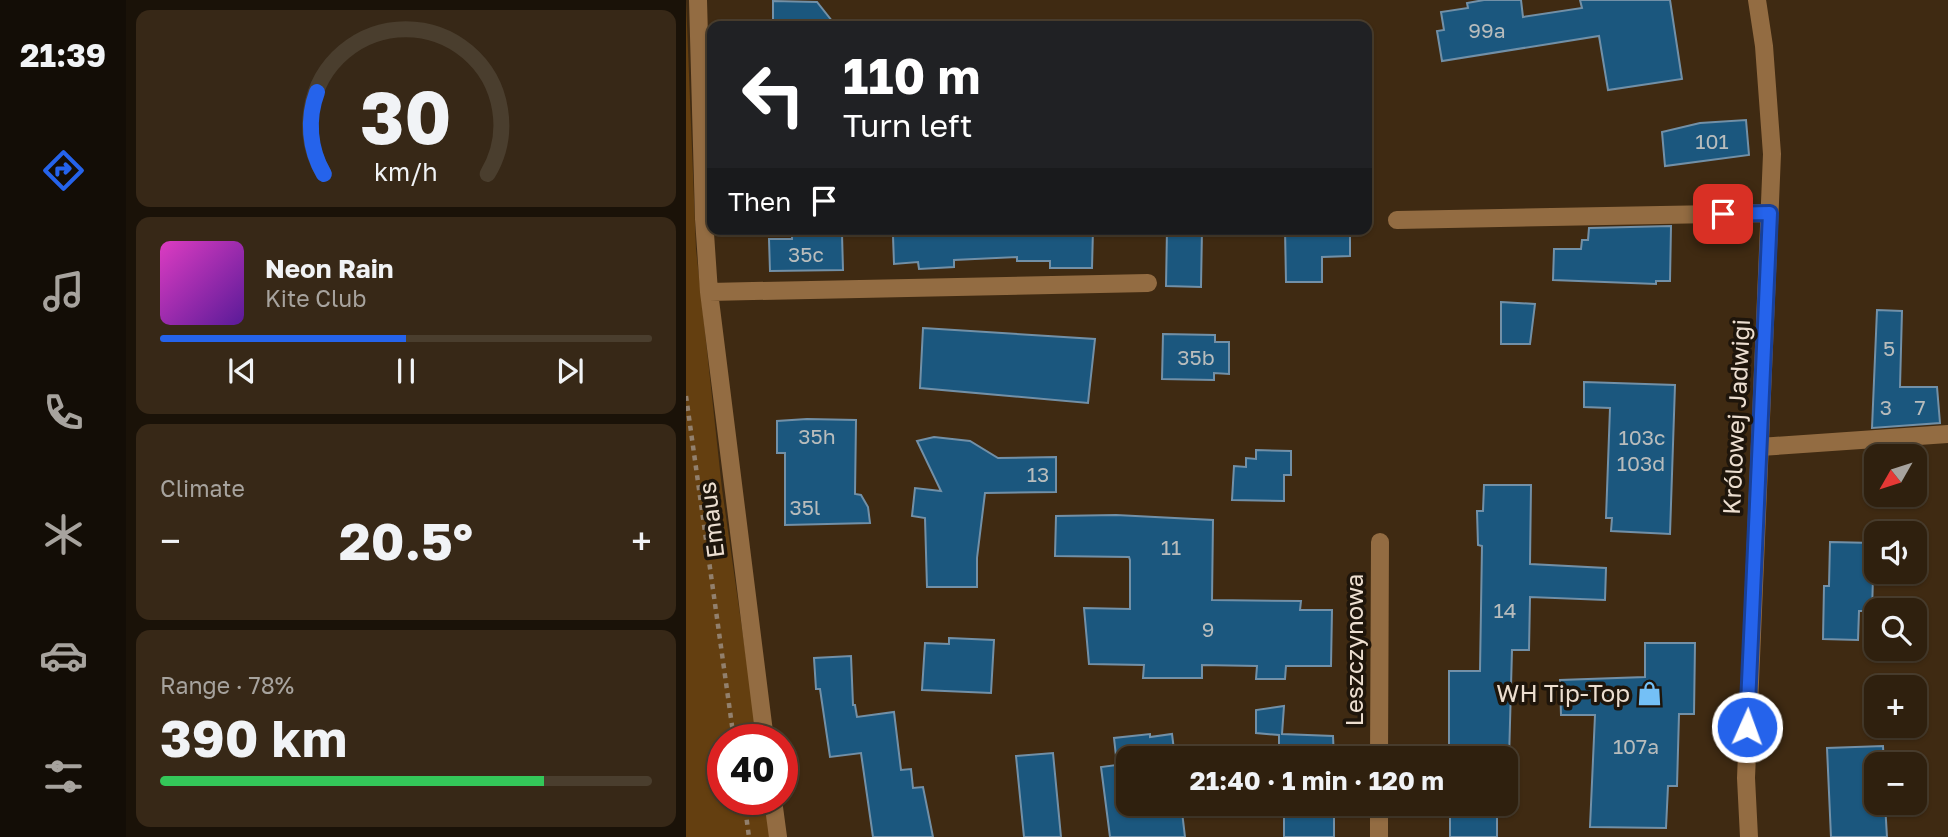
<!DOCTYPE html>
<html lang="en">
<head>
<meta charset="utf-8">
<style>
  :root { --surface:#2f200e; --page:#372817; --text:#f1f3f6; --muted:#a7a39e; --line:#4a3e2e; --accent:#2563eb }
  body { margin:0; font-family:"Golos Text",sans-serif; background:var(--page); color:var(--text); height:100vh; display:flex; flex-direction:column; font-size:26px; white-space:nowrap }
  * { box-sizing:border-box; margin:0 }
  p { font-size:23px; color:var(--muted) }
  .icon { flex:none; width:38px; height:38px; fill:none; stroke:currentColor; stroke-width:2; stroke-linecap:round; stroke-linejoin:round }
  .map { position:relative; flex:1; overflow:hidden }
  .sheet { display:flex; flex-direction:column; gap:10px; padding:10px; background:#1a1208; width:560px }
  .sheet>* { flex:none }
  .guide { position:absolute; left:21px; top:21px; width:665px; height:214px; border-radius:14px; box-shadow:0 2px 5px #0004,0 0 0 2px var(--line); background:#202124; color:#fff; overflow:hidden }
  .needle { width:46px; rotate:231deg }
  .controls { position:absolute; left:1178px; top:444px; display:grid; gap:14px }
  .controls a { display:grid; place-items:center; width:63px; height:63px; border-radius:14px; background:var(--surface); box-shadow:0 2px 5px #0004,0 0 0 2px var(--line); font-size:35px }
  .speed { position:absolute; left:21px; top:724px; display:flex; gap:14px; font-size:35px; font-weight:700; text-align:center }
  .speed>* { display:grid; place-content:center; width:91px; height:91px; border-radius:50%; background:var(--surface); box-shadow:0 2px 5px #0004,0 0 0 2px var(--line); line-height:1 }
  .speed .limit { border:10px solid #d22; background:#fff; color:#111 }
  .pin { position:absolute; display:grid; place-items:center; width:60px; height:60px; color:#fff; margin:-30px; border-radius:14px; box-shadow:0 4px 10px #0006 }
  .me { position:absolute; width:77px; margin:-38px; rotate:2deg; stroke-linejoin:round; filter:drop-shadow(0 0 5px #0008) }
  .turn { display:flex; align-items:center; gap:24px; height:147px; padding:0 21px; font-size:32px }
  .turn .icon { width:91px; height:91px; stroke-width:2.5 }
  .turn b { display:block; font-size:49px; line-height:60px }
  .then { display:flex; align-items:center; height:66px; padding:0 21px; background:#0003; gap:14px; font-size:26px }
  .big { font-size:52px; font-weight:700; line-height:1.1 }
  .sheet .tile { flex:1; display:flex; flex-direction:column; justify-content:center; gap:10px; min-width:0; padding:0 24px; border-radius:14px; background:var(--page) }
  .sheet .dial { align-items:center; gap:0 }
  .dial svg { height:182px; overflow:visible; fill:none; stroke:var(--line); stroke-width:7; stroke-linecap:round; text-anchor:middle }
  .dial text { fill:var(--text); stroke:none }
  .song { display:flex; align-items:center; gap:21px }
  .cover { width:84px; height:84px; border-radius:10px; background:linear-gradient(135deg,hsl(310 70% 55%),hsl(270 70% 35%)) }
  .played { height:7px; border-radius:4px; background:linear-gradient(90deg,var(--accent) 50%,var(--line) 50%) }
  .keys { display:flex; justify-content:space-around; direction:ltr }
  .heat { display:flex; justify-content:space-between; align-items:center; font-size:38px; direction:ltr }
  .charge { height:10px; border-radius:5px; background:linear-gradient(90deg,#34c759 78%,var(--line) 0) }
  .trip { position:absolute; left:430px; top:746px; width:402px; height:70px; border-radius:14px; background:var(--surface); box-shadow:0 2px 5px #0004,0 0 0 2px var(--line); font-weight:700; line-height:70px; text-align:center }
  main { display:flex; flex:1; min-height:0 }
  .menu { display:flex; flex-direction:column; width:126px; justify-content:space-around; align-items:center; background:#130d06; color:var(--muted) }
  .menu .icon { width:49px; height:49px }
  .menu .current { color:var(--accent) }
  .menu b { font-size:32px; color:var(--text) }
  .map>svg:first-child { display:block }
  .green { fill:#643f10 }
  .building { fill:#1b577e; stroke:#7290a7; stroke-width:2 }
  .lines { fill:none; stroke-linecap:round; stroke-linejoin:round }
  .path { stroke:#92806d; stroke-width:4.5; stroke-dasharray:5 5; stroke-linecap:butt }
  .minor { stroke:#936c42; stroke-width:18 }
  .route-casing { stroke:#184099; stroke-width:18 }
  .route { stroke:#2563eb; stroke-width:12 }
  .labels { text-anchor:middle; stroke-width:7; stroke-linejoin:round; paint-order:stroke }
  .number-label { font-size:21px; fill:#b8bcbc }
  .street-label { font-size:24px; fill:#ecded0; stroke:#1e150b }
  .poi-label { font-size:24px; fill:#ecded0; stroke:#1e150b; text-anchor:end }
</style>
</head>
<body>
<main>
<nav class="menu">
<b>21:39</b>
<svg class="icon current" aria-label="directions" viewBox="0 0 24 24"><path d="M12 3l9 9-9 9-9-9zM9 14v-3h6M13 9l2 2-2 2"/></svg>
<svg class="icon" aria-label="music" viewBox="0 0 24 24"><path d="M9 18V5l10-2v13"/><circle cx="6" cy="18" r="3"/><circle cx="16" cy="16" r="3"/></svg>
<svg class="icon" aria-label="phone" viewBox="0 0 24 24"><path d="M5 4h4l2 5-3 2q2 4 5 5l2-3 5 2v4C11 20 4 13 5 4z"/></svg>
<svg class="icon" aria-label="climate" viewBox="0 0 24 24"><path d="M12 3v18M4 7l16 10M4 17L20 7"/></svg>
<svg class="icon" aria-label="car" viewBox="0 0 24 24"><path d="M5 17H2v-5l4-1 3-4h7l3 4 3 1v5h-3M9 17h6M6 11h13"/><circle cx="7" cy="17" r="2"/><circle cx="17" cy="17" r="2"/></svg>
<svg class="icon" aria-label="filters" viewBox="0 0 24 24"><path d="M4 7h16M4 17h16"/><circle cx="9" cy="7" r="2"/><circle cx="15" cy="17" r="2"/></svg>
</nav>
<section class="sheet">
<div class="tile dial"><svg viewBox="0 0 100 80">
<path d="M14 69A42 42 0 1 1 86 69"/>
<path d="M14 69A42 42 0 0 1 11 33" stroke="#2563eb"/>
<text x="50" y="56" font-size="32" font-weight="700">30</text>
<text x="50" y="72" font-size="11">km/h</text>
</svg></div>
<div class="tile">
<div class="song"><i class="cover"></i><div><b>Neon Rain</b><p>Kite Club</p></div></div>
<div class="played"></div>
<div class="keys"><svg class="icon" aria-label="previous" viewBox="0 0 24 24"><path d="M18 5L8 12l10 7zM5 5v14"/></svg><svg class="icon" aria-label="pause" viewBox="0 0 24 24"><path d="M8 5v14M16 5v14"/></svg><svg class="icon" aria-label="next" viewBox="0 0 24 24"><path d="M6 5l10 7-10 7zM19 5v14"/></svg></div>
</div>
<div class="tile"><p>Climate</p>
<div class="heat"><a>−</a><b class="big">20.5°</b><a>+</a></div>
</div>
<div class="tile"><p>Range · 78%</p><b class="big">390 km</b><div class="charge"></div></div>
</section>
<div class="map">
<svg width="1262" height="837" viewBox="0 0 1262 837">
  <rect width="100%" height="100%" fill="#3f2a12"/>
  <path class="green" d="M0 0 10 249 36 489 72 740H37V800H81L86 837H0Z"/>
  <path class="building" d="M798 0H835L837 17 896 8 894 0H984L996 79 922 90 913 36 756 61 751 31 758 30 755 12 782 8 781 3Z
    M87 1 131 2 150 26H87Z
    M1060 120 1063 155 979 166 976 132 1014 123Z
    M985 226 984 281H970V284L867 280 868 249H895L896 240H902L903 228Z
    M231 229H407L406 268H364V261H331V257L268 260V267L233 269 232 262 208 264 207 236 231 235Z
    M481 229H516L515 287 480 286Z
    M599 229H664V256L636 257V282H600Z
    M132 232 156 234 157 270 84 271 83 239H106V234Z
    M815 302 849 304 844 344H815Z
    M1191 310 1216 311 1214 387H1251L1254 423 1186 428Z
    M237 328 409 339 402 403 234 388Z
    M477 334 529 335V342H543V374L528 373V380L476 379Z
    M898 382 989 385 984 534 925 531 926 518H920L924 408 898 407Z
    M121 419 170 420 169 494 175 495 182 507 184 523 99 525V453H91V421Z
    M248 437 284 441 312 458 370 457V492L299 493 291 558V587H241L239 518 226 516 229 488 255 491 231 441Z
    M570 450 605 451V475H598V501L546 500 548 466 560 467V458L570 459Z
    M798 485H845L844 564 920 568 919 600 844 597 843 650H826L822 796 821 758H763V671H794L796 546 792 545 791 511H797Z
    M430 515 527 520 526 600 615 601 614 610H646L645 666H600L599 679H570L571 666 516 665V678H457L458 665 403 664 398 608 444 609V560L443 557 369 556 370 516Z
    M1144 542 1188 543 1186 611H1173L1172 640 1137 639 1138 586H1143Z
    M263 638 308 640 305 693 236 690 239 643 263 644Z
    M959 643H1009L1008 714H993L991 786H982L980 828 904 827 909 715H875L874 680 959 677Z
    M165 656 167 705H169L171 717 208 712 215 770 225 769 227 788 237 787 247 837H187L175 753 144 757 134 689H130L128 658Z
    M598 706 596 734 647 736 648 758H593V735L570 733V710Z
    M464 734V737L486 734 489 758H443V803H495L499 837H424L415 767 431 765 428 738Z
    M1197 746 1198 765H1190V803H1199L1201 837H1145L1141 748Z
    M367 753 375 837H338L330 756Z
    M598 803H648V837H598Z
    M764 803H811V837H764Z"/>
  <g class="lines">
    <path class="path" d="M0 396 48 740
      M58 800 63 837"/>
    <path class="minor" d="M12 0 18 219 23 292 79 740
      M711 220 1084 213
      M23 292 462 283
      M1074 447 1262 434
      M693 758 694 542
      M87 800 92 837
      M693 837V803
      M1063 837 1060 778 1086 154 1078 46 1071 0"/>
  </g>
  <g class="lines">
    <defs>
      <path id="route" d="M1037 214 1084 213 1061 727"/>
    </defs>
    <use href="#route" class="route-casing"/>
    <use href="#route" class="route"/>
  </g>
  <defs>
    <symbol id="shop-bare" viewBox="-9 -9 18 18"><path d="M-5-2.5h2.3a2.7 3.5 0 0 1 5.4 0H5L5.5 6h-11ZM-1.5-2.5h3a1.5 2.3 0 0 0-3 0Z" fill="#74c0f6" stroke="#1e150b" stroke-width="2.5" paint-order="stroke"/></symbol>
  </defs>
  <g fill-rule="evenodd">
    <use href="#shop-bare" x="946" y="676" width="35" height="35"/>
  </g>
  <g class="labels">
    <g class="number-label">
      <text x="801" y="38">99a</text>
      <text x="1026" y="149">101</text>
      <text x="120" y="262">35c</text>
      <text x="1203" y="356">5</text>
      <text x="510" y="365">35b</text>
      <text x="1200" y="415">3</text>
      <text x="1234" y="415">7</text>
      <text x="131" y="444">35h</text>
      <text x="956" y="445">103c</text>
      <text x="955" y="471">103d</text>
      <text x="352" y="482">13</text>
      <text x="119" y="515">35l</text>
      <text x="485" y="555">11</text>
      <text x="819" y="618">14</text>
      <text x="522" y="637">9</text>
      <text x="950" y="754">107a</text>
    </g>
    <g class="street-label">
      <text transform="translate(1051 417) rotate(-87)" y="8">Królowej Jadwigi</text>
      <text transform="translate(26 520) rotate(-97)" y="8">Emaus</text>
      <text transform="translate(669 650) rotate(-90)" y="8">Leszczynowa</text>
    </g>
    <g class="poi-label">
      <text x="944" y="702">WH Tip-Top</text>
    </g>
  </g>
</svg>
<div class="controls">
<a><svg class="needle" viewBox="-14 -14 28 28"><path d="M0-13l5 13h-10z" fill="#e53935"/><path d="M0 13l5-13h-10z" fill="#a7a39e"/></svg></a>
<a><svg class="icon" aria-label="sound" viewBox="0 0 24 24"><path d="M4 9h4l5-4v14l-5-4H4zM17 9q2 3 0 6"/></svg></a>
<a><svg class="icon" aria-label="search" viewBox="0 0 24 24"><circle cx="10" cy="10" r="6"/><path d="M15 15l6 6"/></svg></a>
<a>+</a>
<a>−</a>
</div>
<div class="speed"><div class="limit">40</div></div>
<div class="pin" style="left:1037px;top:214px;background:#d93025"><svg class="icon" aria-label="arrive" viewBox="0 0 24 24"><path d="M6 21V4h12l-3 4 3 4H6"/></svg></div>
<svg class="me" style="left:1061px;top:727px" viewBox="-20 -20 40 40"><circle r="17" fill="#2563eb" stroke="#fff" stroke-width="3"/><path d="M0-11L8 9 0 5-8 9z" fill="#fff"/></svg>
<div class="trip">21:40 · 1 min · 120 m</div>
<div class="guide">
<div class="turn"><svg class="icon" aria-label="left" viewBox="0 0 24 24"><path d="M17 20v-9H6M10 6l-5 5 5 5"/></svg><div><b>110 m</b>Turn left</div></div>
<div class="then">Then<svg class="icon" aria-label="arrive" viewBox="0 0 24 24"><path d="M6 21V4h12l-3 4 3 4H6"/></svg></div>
</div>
</div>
</main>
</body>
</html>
